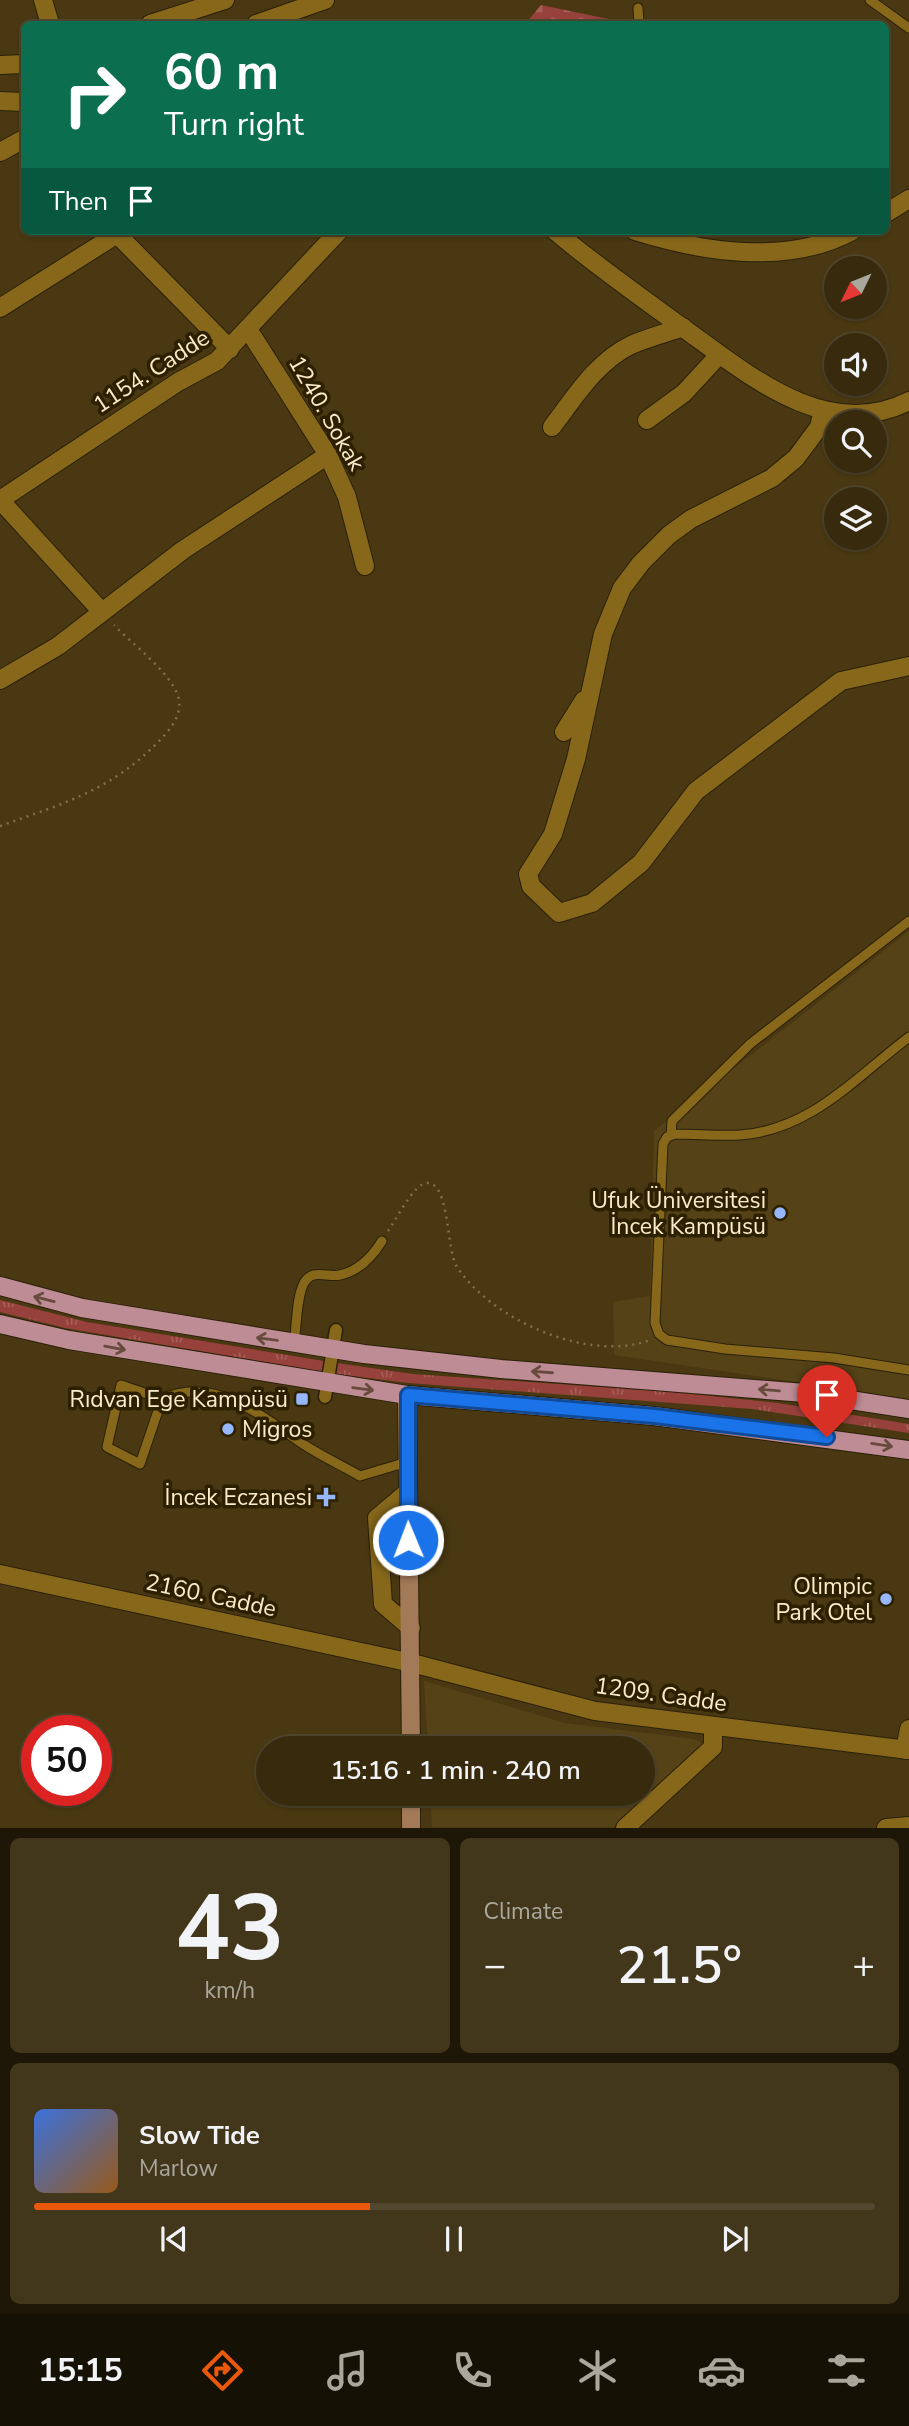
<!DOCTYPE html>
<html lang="en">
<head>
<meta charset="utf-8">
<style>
  :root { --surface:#372a0d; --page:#42361b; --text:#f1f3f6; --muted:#aaa79d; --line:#51462e; --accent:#ea580c }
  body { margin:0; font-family:"Nunito Sans",sans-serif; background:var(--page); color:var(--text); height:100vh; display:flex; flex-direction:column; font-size:26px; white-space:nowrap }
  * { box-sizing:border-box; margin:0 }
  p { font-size:23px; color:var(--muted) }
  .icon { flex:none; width:38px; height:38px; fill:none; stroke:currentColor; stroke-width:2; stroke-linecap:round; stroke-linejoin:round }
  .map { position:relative; height:1828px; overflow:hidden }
  .sheet { display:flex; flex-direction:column; gap:10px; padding:10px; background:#1e1707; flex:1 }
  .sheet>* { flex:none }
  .hud { position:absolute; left:21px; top:21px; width:868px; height:214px; border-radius:10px; box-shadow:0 2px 5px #0004,0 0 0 2px var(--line); background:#0b6e4f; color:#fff; overflow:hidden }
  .needle { width:46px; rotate:227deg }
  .buttons { position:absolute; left:824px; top:256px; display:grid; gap:14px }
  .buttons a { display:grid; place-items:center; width:63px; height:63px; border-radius:50%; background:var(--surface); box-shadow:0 2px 5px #0004,0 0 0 2px var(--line); font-size:35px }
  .speed { position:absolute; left:21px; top:1715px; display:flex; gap:14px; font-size:35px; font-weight:700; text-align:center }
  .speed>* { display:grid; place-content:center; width:91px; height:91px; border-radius:50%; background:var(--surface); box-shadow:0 2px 5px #0004,0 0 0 2px var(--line); line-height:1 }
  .speed .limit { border:10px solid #d22; background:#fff; color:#111 }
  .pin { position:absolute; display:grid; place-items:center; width:60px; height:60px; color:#fff; margin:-72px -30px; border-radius:50% 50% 50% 0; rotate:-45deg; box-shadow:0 0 7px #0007 }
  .pin .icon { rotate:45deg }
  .me { position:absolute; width:77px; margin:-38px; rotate:359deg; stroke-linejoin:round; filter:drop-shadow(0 0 5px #0008) }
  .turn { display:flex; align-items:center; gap:24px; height:147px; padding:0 28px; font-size:32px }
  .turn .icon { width:91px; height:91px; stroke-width:2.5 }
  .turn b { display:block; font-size:49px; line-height:60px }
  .then { display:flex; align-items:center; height:66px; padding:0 28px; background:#0003; gap:14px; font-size:26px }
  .big { font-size:52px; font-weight:600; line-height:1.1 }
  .sheet .tile { flex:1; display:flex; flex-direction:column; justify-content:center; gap:10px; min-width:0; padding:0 24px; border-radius:10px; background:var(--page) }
  .sheet .dial { align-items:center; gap:0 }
  .dial b { font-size:91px; line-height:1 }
  .song { display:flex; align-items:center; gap:21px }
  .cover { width:84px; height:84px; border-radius:10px; background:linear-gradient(135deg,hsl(220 70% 55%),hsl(30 70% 35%)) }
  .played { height:7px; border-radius:4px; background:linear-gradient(90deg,var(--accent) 40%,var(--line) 40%) }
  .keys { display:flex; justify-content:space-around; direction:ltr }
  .heat { display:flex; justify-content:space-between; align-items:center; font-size:38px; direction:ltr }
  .sheet .tiles { flex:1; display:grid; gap:10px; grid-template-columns:1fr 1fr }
  .tile:last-child { grid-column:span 2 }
  .trip { position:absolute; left:256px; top:1736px; width:399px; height:70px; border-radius:35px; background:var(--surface); box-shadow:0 2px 5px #0004,0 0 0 2px var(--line); font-weight:600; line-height:70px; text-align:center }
  .dock { display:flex; height:112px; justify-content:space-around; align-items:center; background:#161105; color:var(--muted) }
  .dock .icon { width:49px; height:49px }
  .dock .selected { color:var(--accent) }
  .dock b { font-size:32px; color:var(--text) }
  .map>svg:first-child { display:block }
  .built { fill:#554217 }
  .grass { fill:url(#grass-tufts) }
  .cemetery { fill:url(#cemetery-stones) }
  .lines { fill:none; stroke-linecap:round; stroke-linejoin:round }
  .service-casing { stroke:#2b2009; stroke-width:11 }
  .pedestrian-casing { stroke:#2b2009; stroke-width:15 }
  .minor-casing { stroke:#2b2009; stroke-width:20 }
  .secondary-casing { stroke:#2b2009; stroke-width:20 }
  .primary-casing { stroke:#2b2009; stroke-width:20 }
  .path { stroke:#81704b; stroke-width:2.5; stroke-dasharray:2 5; stroke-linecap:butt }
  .service { stroke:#87681b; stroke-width:9 }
  .pedestrian { stroke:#87681b; stroke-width:12 }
  .minor { stroke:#87681b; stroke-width:18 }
  .secondary { stroke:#a37a58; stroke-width:18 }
  .primary { stroke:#be8c94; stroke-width:18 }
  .oneway { stroke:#674b3c }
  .route-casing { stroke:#114b97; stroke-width:18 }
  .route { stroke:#1a73e8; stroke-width:12 }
  .poi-dot { fill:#96b6fd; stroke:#2d2001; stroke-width:2.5 }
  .labels { text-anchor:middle; stroke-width:7; stroke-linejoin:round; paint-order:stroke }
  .street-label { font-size:23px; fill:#fcebc8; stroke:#2d2001 }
  .poi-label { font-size:23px; fill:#fcebc8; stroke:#2d2001; text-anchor:end }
</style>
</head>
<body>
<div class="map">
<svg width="909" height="1828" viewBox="0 0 909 1828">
  <defs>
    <pattern id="grass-tufts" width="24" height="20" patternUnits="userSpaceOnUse" patternTransform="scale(1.75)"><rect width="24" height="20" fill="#96413c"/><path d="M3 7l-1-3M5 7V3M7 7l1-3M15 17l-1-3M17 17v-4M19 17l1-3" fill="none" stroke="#a65d57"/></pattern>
    <pattern id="cemetery-stones" width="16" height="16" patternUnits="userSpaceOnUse" patternTransform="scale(1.75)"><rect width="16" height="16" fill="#96413c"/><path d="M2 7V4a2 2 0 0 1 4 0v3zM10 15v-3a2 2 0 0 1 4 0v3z" fill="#a65d57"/></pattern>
  </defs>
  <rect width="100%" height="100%" fill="#493811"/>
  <path class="built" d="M909 931V1399L614 1355 613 1302 650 1296 654 1131Z
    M424 1681 565 1723 694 1739 705 1745 614 1827H432L430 1794H642V1748H428Z"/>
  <path class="grass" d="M0 1300 87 1322 330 1362 413 1374 673 1392 778 1403 909 1424V1433L752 1409 408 1383 329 1373 65 1328 0 1312Z"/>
  <path class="cemetery" d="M541 5 623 22 624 24H525Z"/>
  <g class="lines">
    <defs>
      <path id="service" d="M870 0 909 28
        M638 8 639 24
        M909 1037C856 1077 811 1130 740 1135 718 1136 697 1134 675 1134L667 1137 663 1144 655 1323 659 1334 667 1340 725 1349 834 1358 909 1370
        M671 1135 672 1121 750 1044 909 921
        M294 1343C297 1326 296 1298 304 1283 313 1268 327 1278 340 1275 359 1271 372 1257 382 1241
        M162 1399 121 1385 107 1447 140 1464 162 1399C215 1375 261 1416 303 1444 321 1456 341 1465 360 1476L407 1462"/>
      <path id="pedestrian" d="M325 1397 336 1330"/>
      <path id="minor" d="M43 0 50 24
        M150 24 225 0
        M256 24 325 0
        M0 65 24 64
        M0 101 24 102
        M0 152 24 139
        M886 213 909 199
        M114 231 230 349
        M555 231C595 265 637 294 679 325 744 371 825 444 909 401
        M635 231C702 252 788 266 852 231
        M0 308 122 231
        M248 329 328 455 347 497 365 566
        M823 410 819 427 796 458 772 478 691 519 669 535 641 563 622 588 603 634 576 759 553 834 528 874 531 886 559 913 592 903 641 863 696 791 841 681 909 666
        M647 420 684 393 719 355
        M552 427C575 397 596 362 631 345 647 338 666 333 683 327
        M102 612 0 500 178 382 217 361 339 231
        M0 680 58 646 183 550 328 455
        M564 732 584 700
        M408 1492 377 1518 383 1604 411 1628
        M0 1574 412 1663 595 1711 909 1750
        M905 1750 909 1729
        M625 1828 713 1747V1726
        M886 1828 909 1826"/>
      <path id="secondary" d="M407 1395 411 1748
        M411 1828V1794"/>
      <path id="primary" d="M0 1286 82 1308 364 1354 501 1369 805 1393 909 1409
        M0 1324 69 1340 407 1395 654 1416 909 1450"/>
    </defs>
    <use href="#service" class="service-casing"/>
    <use href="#pedestrian" class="pedestrian-casing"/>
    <use href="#minor" class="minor-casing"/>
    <use href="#secondary" class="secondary-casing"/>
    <use href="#primary" class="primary-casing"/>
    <path class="path" d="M0 826C65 803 113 790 162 738 174 725 185 709 176 691 163 666 133 645 114 625
      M388 1231C396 1220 414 1183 427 1183 450 1182 446 1250 457 1267 492 1320 589 1363 650 1340"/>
    <use href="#service" class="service"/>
    <use href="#pedestrian" class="pedestrian"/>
    <use href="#minor" class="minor"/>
    <use href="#secondary" class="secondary"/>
    <use href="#primary" class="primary"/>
  </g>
  <defs><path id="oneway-shaft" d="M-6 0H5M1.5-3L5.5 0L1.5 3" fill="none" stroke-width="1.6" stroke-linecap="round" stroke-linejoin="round" transform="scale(1.75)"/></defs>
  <g class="oneway">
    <use href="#oneway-shaft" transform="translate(44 1299) rotate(-166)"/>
    <use href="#oneway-shaft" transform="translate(267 1339) rotate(-172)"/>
    <use href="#oneway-shaft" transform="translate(115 1348) rotate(10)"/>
    <use href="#oneway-shaft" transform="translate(542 1372) rotate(-176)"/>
    <use href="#oneway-shaft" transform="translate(363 1389) rotate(8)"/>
    <use href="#oneway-shaft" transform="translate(769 1390) rotate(-175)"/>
    <use href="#oneway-shaft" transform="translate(882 1445) rotate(9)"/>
  </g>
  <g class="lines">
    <defs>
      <path id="route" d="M408 1540V1395L654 1416 827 1437"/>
    </defs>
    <use href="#route" class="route-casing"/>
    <use href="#route" class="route"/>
  </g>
  <g class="poi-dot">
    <circle cx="780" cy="1213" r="7"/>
    <rect x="295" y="1392" width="14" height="14" rx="3.5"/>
    <circle cx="228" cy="1429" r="7"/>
    <path d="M322.5 1486.5h7v7h7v7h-7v7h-7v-7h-7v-7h7z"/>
    <circle cx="886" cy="1599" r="7"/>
  </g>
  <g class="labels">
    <g class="street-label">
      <text transform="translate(151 371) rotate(-33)" y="8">1154. Cadde</text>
      <text transform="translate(327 413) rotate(60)" y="8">1240. Sokak</text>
      <text transform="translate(211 1595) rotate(12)" y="8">2160. Cadde</text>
      <text transform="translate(661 1694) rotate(8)" y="8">1209. Cadde</text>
    </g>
    <g class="poi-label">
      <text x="766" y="1208">Ufuk Üniversitesi<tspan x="766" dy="26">İncek Kampüsü</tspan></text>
      <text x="288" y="1407">Rıdvan Ege Kampüsü</text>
      <text x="242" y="1437" text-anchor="start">Migros</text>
      <text x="312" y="1505">İncek Eczanesi</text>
      <text x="872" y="1594">Olimpic<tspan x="872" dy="26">Park Otel</tspan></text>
    </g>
  </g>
</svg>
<div class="buttons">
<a><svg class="needle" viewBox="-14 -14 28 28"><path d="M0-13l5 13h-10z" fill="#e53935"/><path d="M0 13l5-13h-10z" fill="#aaa79d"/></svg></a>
<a><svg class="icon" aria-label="sound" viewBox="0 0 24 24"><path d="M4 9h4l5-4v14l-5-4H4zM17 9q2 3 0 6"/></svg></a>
<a><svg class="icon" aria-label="search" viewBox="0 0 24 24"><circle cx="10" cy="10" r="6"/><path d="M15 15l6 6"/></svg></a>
<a><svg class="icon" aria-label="layers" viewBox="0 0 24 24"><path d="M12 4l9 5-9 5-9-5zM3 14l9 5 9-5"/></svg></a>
</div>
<div class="speed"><div class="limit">50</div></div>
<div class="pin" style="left:827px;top:1437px;background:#d93025"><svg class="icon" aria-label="arrive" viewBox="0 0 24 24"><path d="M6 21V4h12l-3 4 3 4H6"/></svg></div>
<svg class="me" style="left:408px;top:1540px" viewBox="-20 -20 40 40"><circle r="17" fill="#1a73e8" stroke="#fff" stroke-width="3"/><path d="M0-11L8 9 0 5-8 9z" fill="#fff"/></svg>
<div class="trip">15:16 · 1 min · 240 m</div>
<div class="hud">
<div class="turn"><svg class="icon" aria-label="right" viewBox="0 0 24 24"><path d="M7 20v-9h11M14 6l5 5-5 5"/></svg><div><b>60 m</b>Turn right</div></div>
<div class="then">Then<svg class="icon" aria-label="arrive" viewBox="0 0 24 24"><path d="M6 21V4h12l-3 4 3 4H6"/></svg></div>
</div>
</div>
<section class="sheet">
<div class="tiles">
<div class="tile dial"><b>43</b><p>km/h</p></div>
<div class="tile"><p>Climate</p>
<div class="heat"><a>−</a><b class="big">21.5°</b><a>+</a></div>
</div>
<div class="tile">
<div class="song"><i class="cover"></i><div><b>Slow Tide</b><p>Marlow</p></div></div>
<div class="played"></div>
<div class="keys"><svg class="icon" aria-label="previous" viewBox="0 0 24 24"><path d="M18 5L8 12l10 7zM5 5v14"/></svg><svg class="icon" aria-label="pause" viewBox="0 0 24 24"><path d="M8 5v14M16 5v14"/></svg><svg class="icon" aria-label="next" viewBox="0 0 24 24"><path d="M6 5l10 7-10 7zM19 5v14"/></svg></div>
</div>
</div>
</section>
<nav class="dock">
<b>15:15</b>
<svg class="icon selected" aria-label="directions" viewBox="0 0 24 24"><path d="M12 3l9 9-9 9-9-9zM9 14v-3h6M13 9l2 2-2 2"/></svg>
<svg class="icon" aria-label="music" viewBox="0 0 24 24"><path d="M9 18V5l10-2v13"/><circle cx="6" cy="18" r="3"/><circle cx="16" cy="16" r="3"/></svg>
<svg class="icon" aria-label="phone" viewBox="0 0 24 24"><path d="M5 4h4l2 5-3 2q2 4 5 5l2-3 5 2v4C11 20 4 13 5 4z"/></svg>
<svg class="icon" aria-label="climate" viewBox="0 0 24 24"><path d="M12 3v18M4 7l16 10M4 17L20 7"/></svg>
<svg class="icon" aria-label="car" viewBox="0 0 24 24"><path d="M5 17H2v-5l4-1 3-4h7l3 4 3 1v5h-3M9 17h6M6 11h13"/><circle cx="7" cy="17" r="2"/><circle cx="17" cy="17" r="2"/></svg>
<svg class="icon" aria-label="filters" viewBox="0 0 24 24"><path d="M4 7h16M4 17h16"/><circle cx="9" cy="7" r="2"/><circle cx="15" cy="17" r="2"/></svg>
</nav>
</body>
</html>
